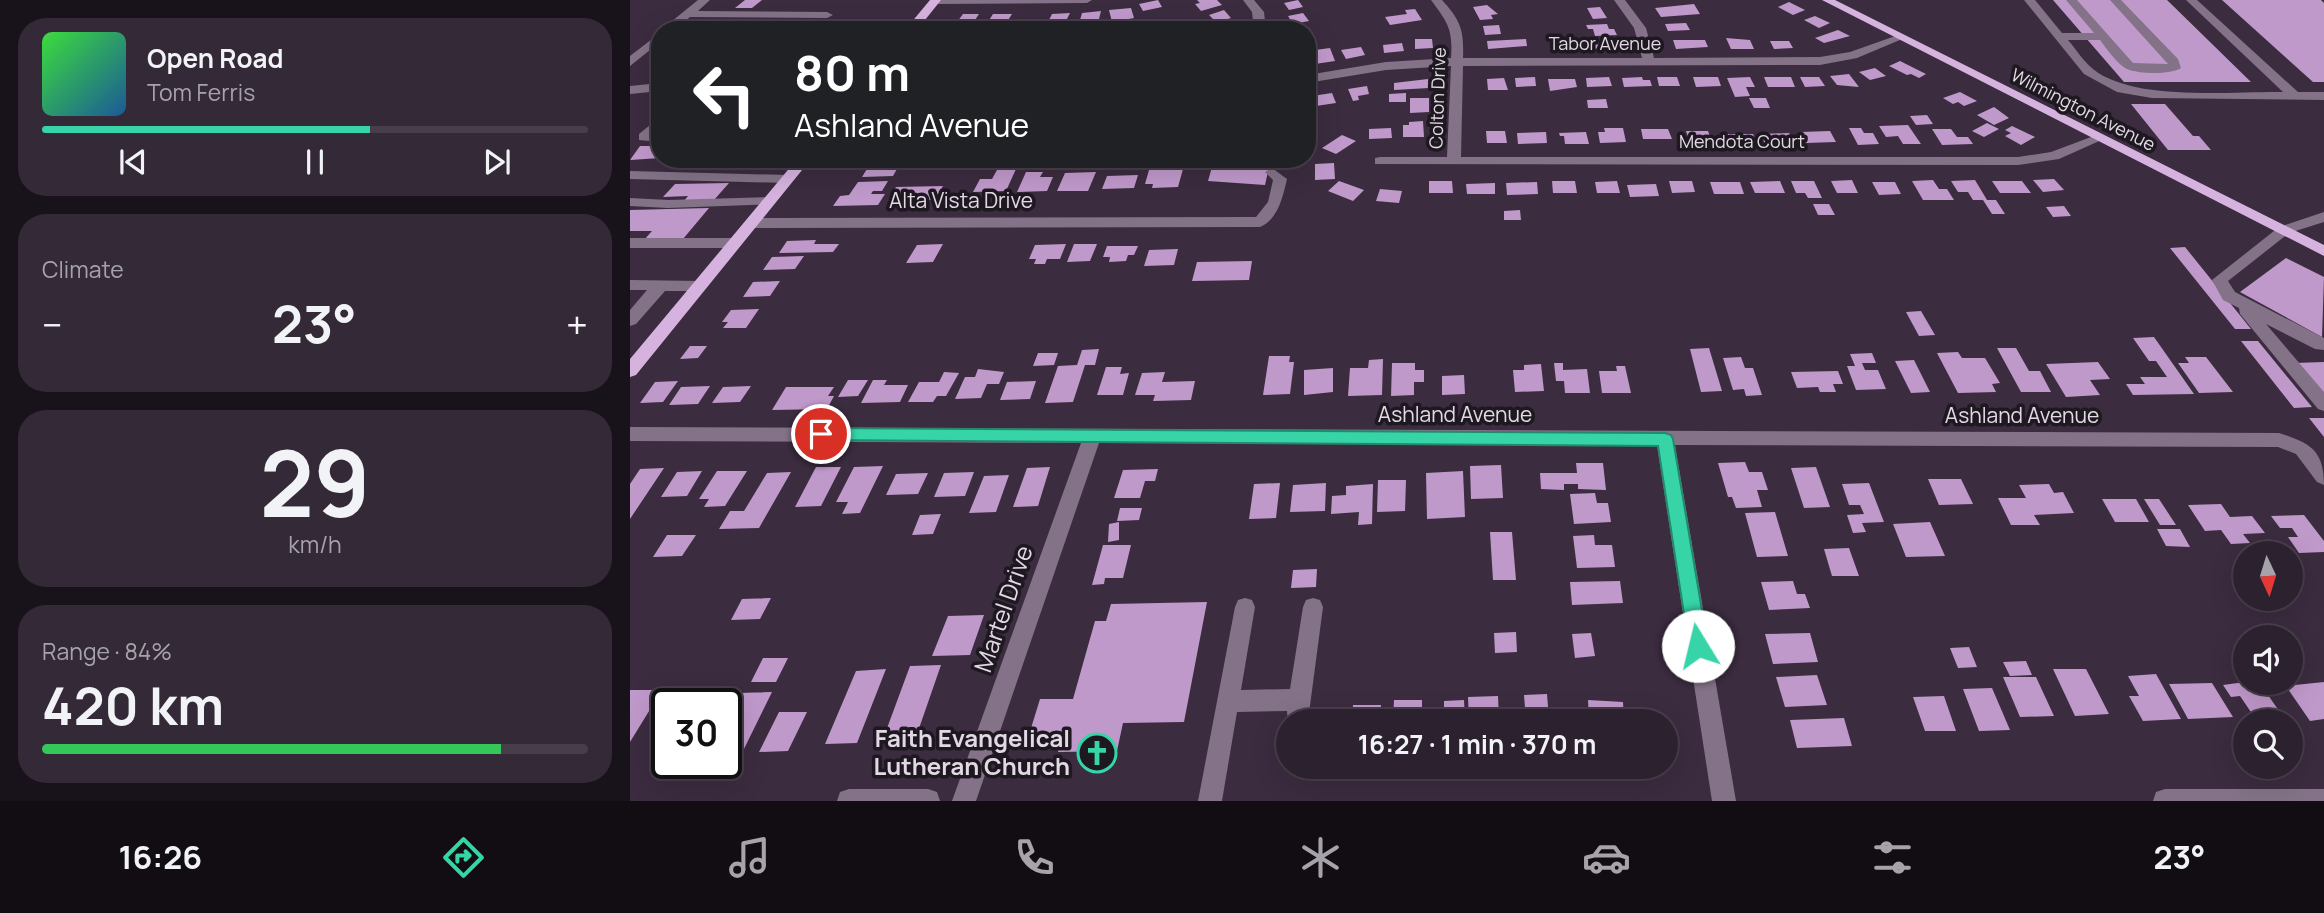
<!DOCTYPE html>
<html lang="en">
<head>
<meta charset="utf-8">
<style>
  :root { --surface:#2c212f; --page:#342937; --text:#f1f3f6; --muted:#a6a3aa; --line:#483e4b; --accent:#36d4a7 }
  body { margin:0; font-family:Manrope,sans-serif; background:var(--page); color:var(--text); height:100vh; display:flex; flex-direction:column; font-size:26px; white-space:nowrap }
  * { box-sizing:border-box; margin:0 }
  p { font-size:23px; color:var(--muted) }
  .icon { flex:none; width:38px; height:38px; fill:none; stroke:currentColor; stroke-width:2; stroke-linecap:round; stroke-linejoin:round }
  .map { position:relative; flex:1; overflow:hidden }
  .drawer { display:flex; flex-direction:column; gap:18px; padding:18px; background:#18121a; width:630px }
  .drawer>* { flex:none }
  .hud { position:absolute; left:21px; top:21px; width:665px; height:147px; border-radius:28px; box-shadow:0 7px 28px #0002,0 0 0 2px var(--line); background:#202124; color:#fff; overflow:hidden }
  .needle { width:46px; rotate:176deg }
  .tools { position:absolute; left:1603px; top:541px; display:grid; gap:14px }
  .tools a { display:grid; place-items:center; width:70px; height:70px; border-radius:50%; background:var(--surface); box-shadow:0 7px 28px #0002,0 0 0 2px var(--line); font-size:35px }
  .speed { position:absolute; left:21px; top:688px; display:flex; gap:14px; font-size:35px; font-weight:700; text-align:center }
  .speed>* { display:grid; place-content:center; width:91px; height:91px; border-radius:50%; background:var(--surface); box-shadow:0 7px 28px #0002,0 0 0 2px var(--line); line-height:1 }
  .speed .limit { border:4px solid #111; border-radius:10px; background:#fff; color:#111 }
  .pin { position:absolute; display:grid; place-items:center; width:60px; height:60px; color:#fff; margin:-30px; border:4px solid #fff; border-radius:50%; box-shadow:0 2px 7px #0007 }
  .me { position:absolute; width:77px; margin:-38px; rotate:351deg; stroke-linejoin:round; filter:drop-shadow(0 0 5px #0008) }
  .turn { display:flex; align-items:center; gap:24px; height:147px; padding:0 28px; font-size:32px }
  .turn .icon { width:91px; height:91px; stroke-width:2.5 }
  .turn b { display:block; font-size:49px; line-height:60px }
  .big { font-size:52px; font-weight:700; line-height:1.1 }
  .drawer .tile { flex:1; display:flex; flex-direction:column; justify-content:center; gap:10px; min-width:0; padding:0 24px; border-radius:28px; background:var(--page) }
  .drawer .dial { align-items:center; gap:0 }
  .dial b { font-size:91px; line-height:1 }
  .song { display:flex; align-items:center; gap:21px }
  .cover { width:84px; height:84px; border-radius:10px; background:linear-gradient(135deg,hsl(120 70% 55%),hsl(210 70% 35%)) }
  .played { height:7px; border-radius:4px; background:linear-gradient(90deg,var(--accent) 60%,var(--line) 60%) }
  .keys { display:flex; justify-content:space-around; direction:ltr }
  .heat { display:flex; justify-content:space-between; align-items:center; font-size:38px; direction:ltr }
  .charge { height:10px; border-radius:5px; background:linear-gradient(90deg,#34c759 84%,var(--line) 0) }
  .trip { position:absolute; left:646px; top:709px; width:402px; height:70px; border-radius:35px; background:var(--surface); box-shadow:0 7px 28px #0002,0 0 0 2px var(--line); font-weight:700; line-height:70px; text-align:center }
  .dock { display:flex; height:112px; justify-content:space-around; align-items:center; background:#120d13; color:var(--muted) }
  .dock .icon { width:49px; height:49px }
  .dock .active { color:var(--accent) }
  .dock b { font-size:32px; color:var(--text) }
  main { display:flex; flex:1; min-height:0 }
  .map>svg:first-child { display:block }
  .building { fill:#c099cb }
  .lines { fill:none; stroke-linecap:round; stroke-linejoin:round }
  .minor { fill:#847388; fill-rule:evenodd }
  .major { fill:#d5b3de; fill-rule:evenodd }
  .route { fill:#36d4a7; stroke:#238a6d; stroke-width:2 }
  .labels { text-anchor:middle; stroke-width:7; stroke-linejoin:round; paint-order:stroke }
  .far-street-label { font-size:18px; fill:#e2d9e5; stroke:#1e1820 }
  .street-label { font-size:21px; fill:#e2d9e5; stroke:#1e1820 }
  .near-street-label { font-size:24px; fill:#e2d9e5; stroke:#1e1820 }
  .near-poi-label { font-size:24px; font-weight:bold; fill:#e2d9e5; stroke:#1e1820; text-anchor:end }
</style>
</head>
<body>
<main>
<section class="drawer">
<div class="tile">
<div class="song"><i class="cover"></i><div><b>Open Road</b><p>Tom Ferris</p></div></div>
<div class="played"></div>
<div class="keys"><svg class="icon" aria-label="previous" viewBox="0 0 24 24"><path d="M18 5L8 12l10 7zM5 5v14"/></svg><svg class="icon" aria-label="pause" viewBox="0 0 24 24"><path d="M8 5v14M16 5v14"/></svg><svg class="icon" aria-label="next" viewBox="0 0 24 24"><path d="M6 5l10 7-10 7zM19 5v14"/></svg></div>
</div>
<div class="tile"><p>Climate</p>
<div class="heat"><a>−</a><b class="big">23°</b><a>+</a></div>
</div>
<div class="tile dial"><b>29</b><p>km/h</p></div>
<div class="tile"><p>Range · 84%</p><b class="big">420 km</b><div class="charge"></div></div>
</section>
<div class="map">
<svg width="1694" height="801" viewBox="0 0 1694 801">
  <rect width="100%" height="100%" fill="#3b2c3f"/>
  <path class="building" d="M115 0H132L122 8H105Z
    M528 0 532 7 513 11 509 4Z
    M567 0H587L592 5 571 11 565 4 570 3Z
    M668 0 673 7 659 10 654 3Z
    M1423 0H1537L1621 82H1494Z
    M1592 0H1691L1694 3V82H1683Z
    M1159 2 1175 10 1163 15 1148 7Z
    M1064 4 1070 14 1031 17 1025 8Z
    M857 5 868 14 861 15 863 19 850 20 843 7Z
    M970 7 977 18 963 19 957 8Z
    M501 8 504 18 482 22 479 10Z
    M785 9 792 20 760 25 755 17 777 14 775 10Z
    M594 10 601 18 586 22 579 15Z
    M471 11 469 19 450 20 452 13Z
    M440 13 436 21 418 22 422 14Z
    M673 13 679 21 663 24 658 16Z
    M333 14H349L341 26H324Z
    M363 14H382L375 25H356Z
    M1185 16 1200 23 1189 28 1174 20Z
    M1056 23 1060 30 1038 31 1035 24Z
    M977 24 979 29H984L987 35 965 36 963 29H958L956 25Z
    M869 25 871 34 855 35 853 26Z
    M1208 30 1220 36 1194 43 1185 38Z
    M1096 38 1120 40 1124 49H1101Z
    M785 39H802L803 48 785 49Z
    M896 39 897 46 858 49 857 41Z
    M969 40 971 49 940 47 939 41Z
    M1043 40H1075L1078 47 1046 49Z
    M1140 41H1159L1163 48 1144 49Z
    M772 43 774 51 754 53 753 45Z
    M731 47 735 55 716 59 711 50Z
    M700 48 705 61 685 64 682 56 686 55 685 50Z
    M1270 61 1296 74 1289 78 1281 74 1277 75 1259 66Z
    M1245 68 1256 76 1240 80 1229 72Z
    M1219 74 1229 87 1207 85 1200 76Z
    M905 77 906 86 886 87 885 78Z
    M979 77 982 86 957 87 956 78Z
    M1012 77 1013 80H1020L1022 86 994 87 992 78Z
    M1027 77H1047L1050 86H1029Z
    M1063 77H1088L1091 86 1066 87Z
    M1120 77 1125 87H1116L1120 96 1105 97 1097 78Z
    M1134 77H1161L1165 87H1138Z
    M1170 77H1189L1195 86 1175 87Z
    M874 78 878 90H858L857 79Z
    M798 79 799 88 764 90V83Z
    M918 79H945L947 87 920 91Z
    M737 86 739 94 728 96 729 100 723 101 718 89Z
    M1330 92 1347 101 1334 106 1328 102 1323 104 1313 98Z
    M702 93 706 103 686 106 682 96Z
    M776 93V102H759V94Z
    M780 98H799V112L780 113Z
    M1119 98H1136L1140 108H1124Z
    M976 99 978 108H958L957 100Z
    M1501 104H1535L1563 136H1569L1581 150H1538Z
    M1364 107 1379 118 1364 125 1347 115Z
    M1297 115 1303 124 1286 125 1280 116Z
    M793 121 794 137H773V125H779V122Z
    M1357 123 1369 129 1354 137 1342 131Z
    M1278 125 1291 144H1273L1268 136 1256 137 1249 126Z
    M1382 126 1405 137 1391 145 1375 136 1381 133 1375 130Z
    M761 128 762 138 739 139V129Z
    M974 128H993L996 142 970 143 968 132H975Z
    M1219 128H1231L1234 133H1243L1249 144 1228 145Z
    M1011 129H1038L1042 139H1013Z
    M1302 129H1321L1327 137H1338L1343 144 1312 145Z
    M856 131H875L877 143H857Z
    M1056 131H1078L1082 142 1060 143Z
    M1200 131 1206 142 1176 143 1171 132Z
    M916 132 917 143 888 144 887 133Z
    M956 132 959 144H935L934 136H930L929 133Z
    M1159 133 1164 143 1135 144 1131 134Z
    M1092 134H1123L1127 143 1095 144Z
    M712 135 726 141 706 154 692 148Z
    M10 146H30V158L0 160Z
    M238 159H266L260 169H267L263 176 232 177 240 164 234 165Z
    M704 163 705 179 685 180V164Z
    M582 167H639L635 185 578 181Z
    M386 169 376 191 343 192 350 179H362L367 170Z
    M553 169 548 187 522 188 523 184H515L519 170Z
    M396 172H413L410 177H423L417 191 387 192Z
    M466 172 458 191H427L435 173Z
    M508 175 504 188 472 189 477 176Z
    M1424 179 1434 190 1413 192 1403 180Z
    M1222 180 1228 193H1207L1201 181Z
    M1303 180 1309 189H1317L1324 200H1293L1282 181Z
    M1345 180 1357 200H1366L1375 214H1362L1353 200H1343L1338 192H1328L1321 181Z
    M258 181 252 191H243L241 194H255L248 205 203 206 210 196 219 195 228 182Z
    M709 181 734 190 723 201 698 191Z
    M799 181H822L823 193H799Z
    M922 181H945L947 193H923Z
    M987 181 990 193H967L965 182Z
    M1039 181H1062L1065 192 1042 193Z
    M1150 181 1155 193H1125L1120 182Z
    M1161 181H1184L1192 198H1178L1175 193H1166Z
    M1362 181H1392L1401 193H1370Z
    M907 182 908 194 877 195 876 183Z
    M1080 182H1110L1114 194H1084Z
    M1242 182H1265L1271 194 1249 195Z
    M99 183 84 200 54 201 58 196 33 197 45 184Z
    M865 183V194H837L836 184Z
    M1026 184 1029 196 1000 197 997 185Z
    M313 186 305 200 258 201 266 187Z
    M750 189 772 191 769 203 746 201Z
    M1183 204H1199L1205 215H1188Z
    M1434 206 1441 216 1423 217 1416 207Z
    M79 208 53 239 14 240 22 231H0V210Z
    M890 210 891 220H874V211Z
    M186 240 184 244H209L203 252 149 253 157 241Z
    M313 244 303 262 276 263 287 245Z
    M436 244 430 259H417L415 264H404L406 259H399L405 245Z
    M444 244H467L460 261 437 262Z
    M477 246H508L504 255H498L496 261 479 262 480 257H473Z
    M1555 247 1621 329H1605L1540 248Z
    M548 249 544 265 514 266 519 250Z
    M174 256 165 269 133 270 142 257Z
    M1656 258 1694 277 1692 337 1610 292Z
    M622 261 619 280 562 281 567 262Z
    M150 281 140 296 113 297 123 282Z
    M129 309 116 328H93L98 322H92L101 310Z
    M1291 311 1305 335 1289 336 1276 312Z
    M1524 337 1564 394 1503 395 1496 384H1515L1510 377H1537L1526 361H1519L1503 338Z
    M1611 341H1628L1682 407 1664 408Z
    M60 346H77L68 358 50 359Z
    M1079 348 1092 391 1071 392 1060 349Z
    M1367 348H1386L1399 371H1410L1421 392H1391Z
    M469 349 465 365H455L443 402 415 403 428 366 447 365 452 350Z
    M1328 352 1332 358H1355L1370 383 1362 384 1366 392 1328 393 1307 353Z
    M408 353H428L424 365 403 366Z
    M1242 353 1246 363H1232L1235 370H1248L1256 389 1226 390 1217 366H1225L1220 354Z
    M639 356H660L659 362H664L660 394 633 395Z
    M1111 357 1115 368H1123L1132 395 1116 396 1114 389 1103 390 1093 358Z
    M1555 357H1576L1603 392 1569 393 1548 363H1559Z
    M753 359 752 395 718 396 720 368H738L739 360Z
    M1284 360 1300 392 1281 393 1265 361Z
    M1468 362 1480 379 1460 380 1470 395 1436 397 1416 364Z
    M1694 362V399L1664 363Z
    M762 363H785V370H794V382H784V395L761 396Z
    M924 363H933V370L957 369 960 393H935L934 381H926Z
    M911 364 914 391 885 392 883 370H894V365Z
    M986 366H995L1001 393H972L969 371H987Z
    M476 367H492L490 374 499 373 493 395H467Z
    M703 368V392L674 395V370Z
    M348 369 374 372 369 384H357L351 398 325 399 335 377H345Z
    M1208 371 1213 384H1203L1206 392H1190L1188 387 1167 388 1161 372Z
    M314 372 329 373 316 396H307L303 402H278L289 382H309Z
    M535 372 532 382 565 381 561 400 523 401 525 395H505L512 373Z
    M834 375 835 394 812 395V376Z
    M218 380H238L228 396 208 397Z
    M243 380H257L254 385H278L270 402 231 403Z
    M48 381 33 402 10 403 25 382Z
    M406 381 400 399 370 400 377 382Z
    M80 386 68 404 39 405 51 387Z
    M121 386 110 402 82 403 93 387Z
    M156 387H204L198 396H204L197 409 142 410Z
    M1679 418H1694V437Z
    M1115 462 1119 472H1132L1138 490H1127L1132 507 1106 508 1102 497H1098L1088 463Z
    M946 463H973L976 490 948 489V484H934V490L911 489 910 473H947Z
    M871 465 873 498 841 499 840 466Z
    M253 466 230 513 212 514 218 502H206L224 467Z
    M186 467H211L191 506 165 507Z
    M420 467 408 506 383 507 397 468Z
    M1186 467 1200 507 1174 508 1161 468Z
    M34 468 0 519V484L10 469Z
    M528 469 525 481H515L510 498H484L493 470Z
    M72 471 57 496 31 497 47 472Z
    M87 471H117L95 506 74 507 79 499H69Z
    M833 471 835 517 797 519 796 473Z
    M161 472 129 528 89 529 100 511H114L137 473Z
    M344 472 335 496 304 497 314 473Z
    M298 473 288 494 256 495 266 474Z
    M379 475 366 512 339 513 354 476Z
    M1298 479H1331L1343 504 1309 505Z
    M748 480H776L775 511 747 512Z
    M650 483 646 518 619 519 624 484Z
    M696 483 695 511 660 512 663 485Z
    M1239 483 1254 522 1232 523 1236 532 1223 533 1217 515 1234 514 1230 505H1219L1212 484Z
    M743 484 742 524 728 525 729 512 701 514 702 496 716 495V486Z
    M1419 484 1424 493 1433 492 1444 513 1404 515 1410 525H1381L1368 498H1396L1389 485Z
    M965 493 967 503H978L981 522 944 524 940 494Z
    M1472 499H1506L1519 522H1485Z
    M1514 499H1529L1546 525H1530Z
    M1591 504 1600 517 1622 516 1635 533 1613 534 1620 543 1601 544 1591 530 1575 531 1558 505Z
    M490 508H512L509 520 487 521Z
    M1145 512 1158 556 1127 557 1115 513Z
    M311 514 303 534 282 535 290 515Z
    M1674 515 1694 541V552L1669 553 1658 537H1668L1662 528H1650L1641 516Z
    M489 522V540L478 542 479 524Z
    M1300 522 1315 556 1276 557 1263 524Z
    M1527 529H1550L1560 547 1536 546Z
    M860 532H882L886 580H863Z
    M37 535H66L52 556 23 557Z
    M964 535 965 545H982L985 567 947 568 943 536Z
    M473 545H501L493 578H475L474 584 462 585Z
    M1219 548 1229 576H1202L1194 549Z
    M687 569 686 587 661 588 663 570Z
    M990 581 993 603 942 605 940 582Z
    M1163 581 1167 594H1175L1180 608 1139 610 1131 582Z
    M141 598 130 619 101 620 112 599Z
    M577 602 554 722 493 723 487 751 428 752 432 737 398 738 410 699H443L465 621H476L481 604Z
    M354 615 340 655 302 656 318 616Z
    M886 632 887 652 865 653 864 633Z
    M961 633 965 656 945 658 942 634Z
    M1180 633 1188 662 1143 664 1135 634Z
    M1339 647 1347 667 1328 668 1320 648Z
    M133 658H158L146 682H121Z
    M1396 661 1402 675 1380 676 1373 662Z
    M311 665 285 740 265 741 269 730 256 731 280 666Z
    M256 669 227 743 195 744 226 671Z
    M1423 669H1456L1479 714 1445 716Z
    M1526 674 1551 719 1513 721 1499 696H1509L1498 676Z
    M1187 675 1197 705 1155 707 1146 677Z
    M1373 677H1406L1424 716 1390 717Z
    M1661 678 1665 685 1694 682V719L1680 721 1653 682H1661Z
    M1615 682H1629L1656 721H1627L1610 696 1601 697 1593 685Z
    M1582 683 1603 717 1558 719 1539 684Z
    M1362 688 1380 730 1349 731 1333 689Z
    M0 690H32L0 742Z
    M142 692 112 753H96V716L108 693Z
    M87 693 81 704H49L54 694Z
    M917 694 919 719 896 720 894 695Z
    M868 696 869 721H839L838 697Z
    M1314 696 1326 731H1295L1283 697Z
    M764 700H792V721H763Z
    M834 700 835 721H797V712H814V701Z
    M958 700 993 702 994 721H959Z
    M723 705H751L750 721H722Z
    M149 712H177L158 751 129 752Z
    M1214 718 1222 746 1167 748 1160 720Z
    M37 726V753H22Z"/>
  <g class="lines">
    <path class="minor" d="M68 0H80L68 11 197 12 203 15 197 18 60 17 44 30H31Z
      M300 0H462L457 3 305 4Z
      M613 0H624L634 12 636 30H624L622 12Z
      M801 0H812C831 21 834 30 833 58H1012L1004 28 984 0H995L1016 28 1024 58 1190 57 1220 52 1271 34 1277 37 1227 58 1190 65 833 66 831 157H1388L1421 152 1469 134 1476 138 1429 159 1388 165 745 164V158L750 157H817L821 66 756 70 677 83V75L756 62 821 58C823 29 818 23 801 0Z
      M1394 0H1405L1432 33H1464L1436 0H1447L1503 63 1538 64 1480 0H1491L1548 59 1551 68C1541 75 1508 74 1497 69 1487 64 1477 49 1470 40H1438C1446 49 1453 61 1463 69 1504 102 1601 91 1653 92L1556 0H1567L1668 92H1694V100L1522 98 1487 92 1454 74Z
      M30 33V42L0 66V56Z
      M30 83V91L0 94V86Z
      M30 117V129L25 134H30V142L9 140V134Z
      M642 168 657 179C653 196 648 220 630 227L122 228 115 223 122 218 626 217 638 202 643 180 635 172Z
      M0 171 158 175 165 179 158 183 0 179Z
      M140 197 145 198V204L38 208 0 206V198L38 200Z
      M1694 212V222L1659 233 1598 281 1605 292 1694 338V350L1685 349 1636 324 1694 392V411L1688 409 1610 314 1609 308 1593 300 1582 280 1649 227Z
      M0 238H105L112 243 105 248H0Z
      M0 280 70 281 78 286 70 291H35L6 324 0 326V310L17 290H0Z
      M0 427 1649 433C1680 443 1694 450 1694 485L1687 482 1666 454 1648 447 1045 445 1106 801H1082L1027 445 469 443 346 801H322L451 443 0 441Z
      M615 598 622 600 625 607 611 690 660 689 673 607 676 600 683 598 690 600 693 607 678 721H658V727L657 711 607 712 592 801H568L605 607 608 600Z
      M219 789H298L307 792 310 801H207L210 792Z
      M1535 789H1694V801H1523L1526 792Z"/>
    <path class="major" d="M300 0H311L287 30H275Z
      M1192 0H1205L1694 245V256Z
      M167 159H181L6 375 0 377V359Z"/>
  </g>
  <path class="route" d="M191 428 1035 433 1041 435 1043 439 1078 646 1075 652 1068 655 1061 652 1059 646 1028 446 191 440 182 434Z"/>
  <defs>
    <symbol id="church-ring" viewBox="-11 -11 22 22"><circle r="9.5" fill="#1e1820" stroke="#36d4a7" stroke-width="1.5"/><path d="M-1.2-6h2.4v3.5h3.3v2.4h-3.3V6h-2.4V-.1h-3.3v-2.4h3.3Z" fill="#36d4a7"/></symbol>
  </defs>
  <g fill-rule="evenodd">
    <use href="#church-ring" x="445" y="731" width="44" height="44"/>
  </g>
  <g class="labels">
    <g class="far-street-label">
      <text x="975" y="50">Tabor Avenue</text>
      <text transform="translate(808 98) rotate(-88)" y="6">Colton Drive</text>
      <text transform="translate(1453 110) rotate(27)" y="6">Wilmington Avenue</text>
      <text x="1112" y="148">Mendota Court</text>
    </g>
    <g class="street-label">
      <text x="331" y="208">Alta Vista Drive</text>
      <text x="825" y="422">Ashland Avenue</text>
      <text x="1392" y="423">Ashland Avenue</text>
    </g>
    <g class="near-street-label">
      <text transform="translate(374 609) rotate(-71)" y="8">Martel Drive</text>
    </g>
    <g class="near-poi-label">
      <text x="440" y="747">Faith Evangelical<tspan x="440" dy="28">Lutheran Church</tspan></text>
    </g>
  </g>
</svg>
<div class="tools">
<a><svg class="needle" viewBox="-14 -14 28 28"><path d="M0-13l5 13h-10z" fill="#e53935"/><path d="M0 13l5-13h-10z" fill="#a6a3aa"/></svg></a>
<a><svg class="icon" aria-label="sound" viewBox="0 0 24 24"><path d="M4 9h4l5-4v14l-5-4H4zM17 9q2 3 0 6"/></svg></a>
<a><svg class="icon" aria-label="search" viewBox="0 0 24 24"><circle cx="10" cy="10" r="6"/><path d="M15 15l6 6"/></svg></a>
</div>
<div class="speed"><div class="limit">30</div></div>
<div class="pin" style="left:191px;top:434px;background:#d93025"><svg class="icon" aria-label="arrive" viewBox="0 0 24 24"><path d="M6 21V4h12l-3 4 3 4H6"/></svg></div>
<svg class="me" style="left:1068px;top:646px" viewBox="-20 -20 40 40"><circle r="19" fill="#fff"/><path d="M0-13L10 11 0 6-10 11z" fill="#36d4a7"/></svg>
<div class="trip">16:27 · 1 min · 370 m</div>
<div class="hud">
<div class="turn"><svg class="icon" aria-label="left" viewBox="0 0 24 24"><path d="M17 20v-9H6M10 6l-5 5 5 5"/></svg><div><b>80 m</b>Ashland Avenue</div></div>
</div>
</div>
</main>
<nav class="dock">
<b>16:26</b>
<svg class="icon active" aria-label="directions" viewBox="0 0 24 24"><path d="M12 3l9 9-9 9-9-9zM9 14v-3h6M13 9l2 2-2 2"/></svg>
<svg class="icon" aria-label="music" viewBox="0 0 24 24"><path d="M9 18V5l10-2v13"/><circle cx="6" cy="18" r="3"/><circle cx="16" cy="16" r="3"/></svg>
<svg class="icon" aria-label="phone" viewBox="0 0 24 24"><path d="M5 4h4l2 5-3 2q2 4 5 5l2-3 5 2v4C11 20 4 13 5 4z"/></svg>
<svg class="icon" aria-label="climate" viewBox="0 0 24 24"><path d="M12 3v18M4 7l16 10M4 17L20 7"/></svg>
<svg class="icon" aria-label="car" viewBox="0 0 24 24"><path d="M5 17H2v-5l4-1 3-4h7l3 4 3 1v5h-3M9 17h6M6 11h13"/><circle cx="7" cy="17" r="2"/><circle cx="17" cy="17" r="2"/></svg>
<svg class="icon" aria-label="filters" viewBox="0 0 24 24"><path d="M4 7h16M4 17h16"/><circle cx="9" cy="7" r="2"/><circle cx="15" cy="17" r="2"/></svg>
<b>23°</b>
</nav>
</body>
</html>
